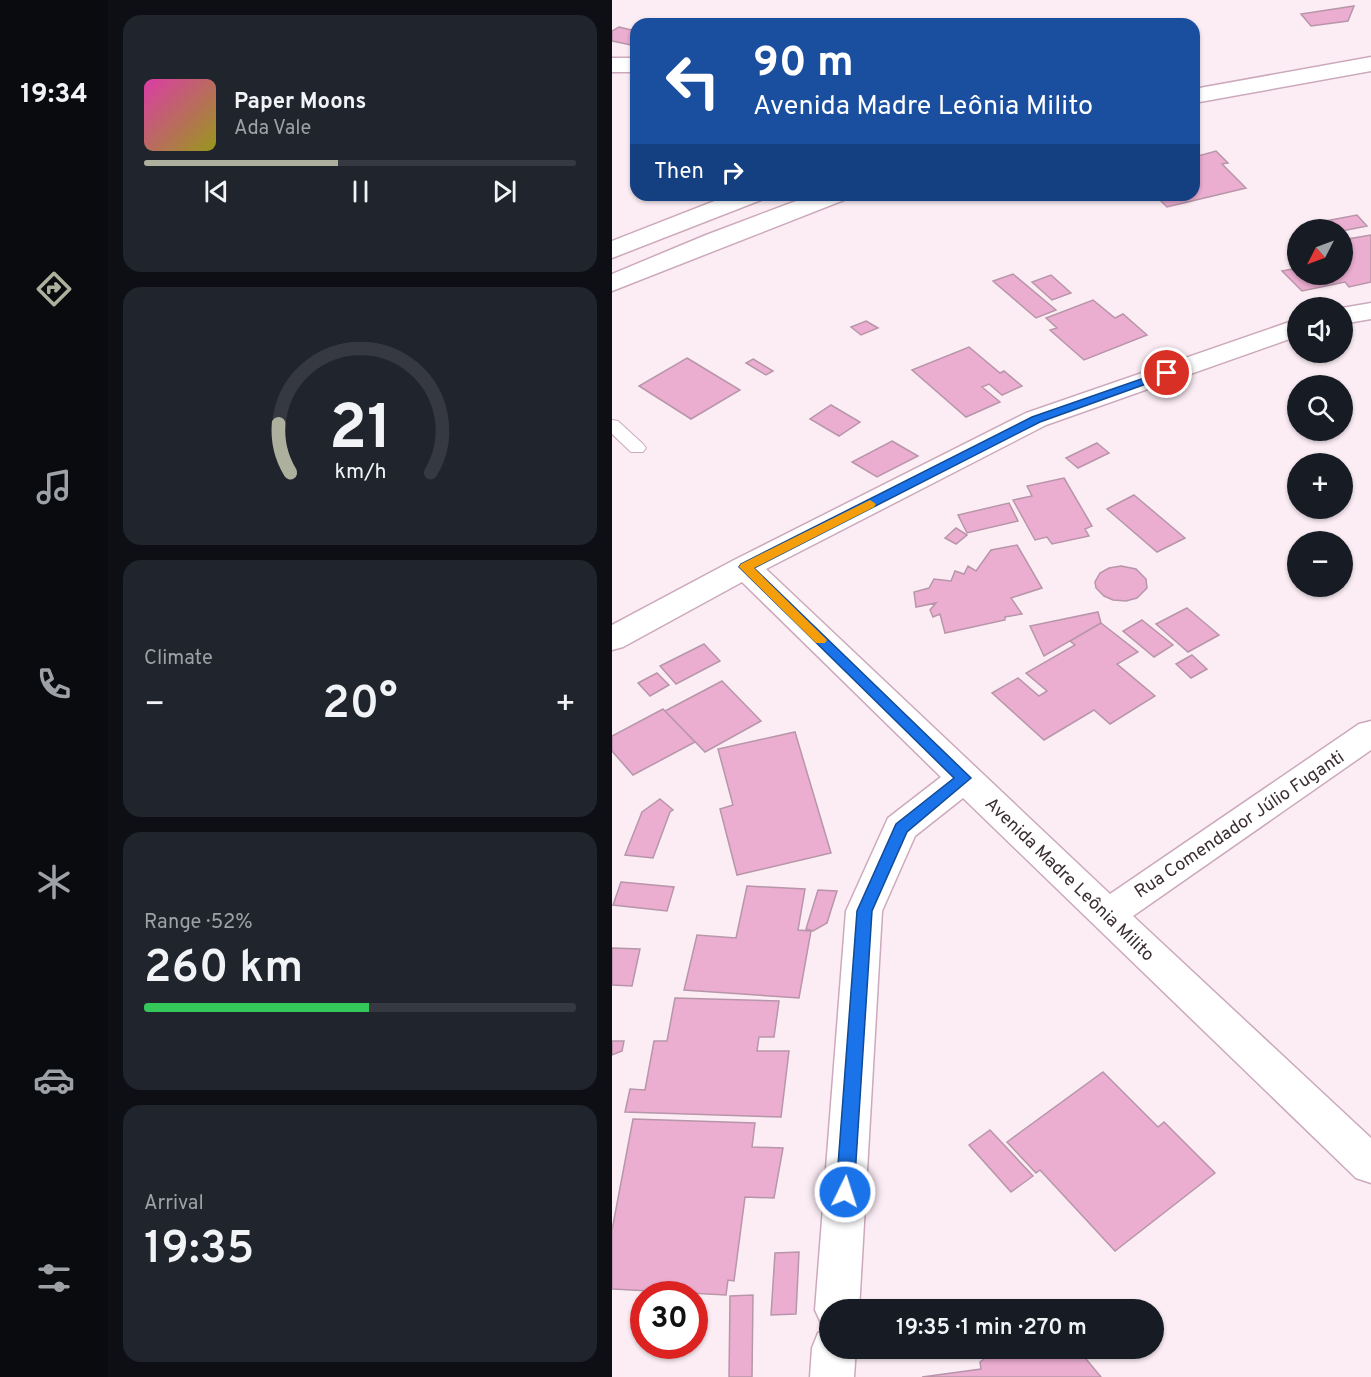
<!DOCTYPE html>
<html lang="en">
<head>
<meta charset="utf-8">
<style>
  :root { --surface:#171b24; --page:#20242c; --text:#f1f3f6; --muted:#9ea1a6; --line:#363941; --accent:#adb09c }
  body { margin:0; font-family:Overpass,sans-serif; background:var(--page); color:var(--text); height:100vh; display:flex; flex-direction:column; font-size:22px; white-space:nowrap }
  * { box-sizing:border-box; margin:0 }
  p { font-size:20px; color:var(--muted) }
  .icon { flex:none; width:33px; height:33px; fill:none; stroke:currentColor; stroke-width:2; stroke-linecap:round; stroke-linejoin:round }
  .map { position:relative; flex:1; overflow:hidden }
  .details { display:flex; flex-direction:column; gap:15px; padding:15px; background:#0d0f14; width:504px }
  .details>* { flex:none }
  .banner { position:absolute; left:18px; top:18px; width:570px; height:183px; border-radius:18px; box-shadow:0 2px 4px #0004; background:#1a4fa0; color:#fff; overflow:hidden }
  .needle { width:39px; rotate:228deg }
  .controls { position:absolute; left:675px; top:219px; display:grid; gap:12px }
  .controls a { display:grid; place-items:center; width:66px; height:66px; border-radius:50%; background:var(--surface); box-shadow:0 2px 4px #0004; font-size:30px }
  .speed { position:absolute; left:18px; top:1281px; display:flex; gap:12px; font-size:30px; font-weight:700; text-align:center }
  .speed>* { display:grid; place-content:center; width:78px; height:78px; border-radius:50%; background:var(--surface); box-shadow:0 2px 4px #0004; line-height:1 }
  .speed .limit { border:9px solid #d22; background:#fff; color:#111 }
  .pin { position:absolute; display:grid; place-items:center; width:51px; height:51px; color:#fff; margin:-26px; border:3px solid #fff; border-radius:50%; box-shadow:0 2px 6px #0007 }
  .me { position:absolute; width:66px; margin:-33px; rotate:4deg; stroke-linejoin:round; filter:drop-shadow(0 0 4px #0008) }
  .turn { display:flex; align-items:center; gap:21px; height:126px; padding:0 24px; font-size:27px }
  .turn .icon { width:78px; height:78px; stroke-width:2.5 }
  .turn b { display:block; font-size:42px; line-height:51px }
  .then { display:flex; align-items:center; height:57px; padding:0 24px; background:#0003; gap:12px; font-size:22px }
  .big { font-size:45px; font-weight:600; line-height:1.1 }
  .details .tile { flex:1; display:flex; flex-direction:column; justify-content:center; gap:9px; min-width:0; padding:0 21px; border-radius:18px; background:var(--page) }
  .details .dial { align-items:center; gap:0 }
  .dial svg { height:156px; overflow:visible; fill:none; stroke:var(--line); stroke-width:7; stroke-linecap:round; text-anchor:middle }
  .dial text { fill:var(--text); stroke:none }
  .song { display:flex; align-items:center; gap:18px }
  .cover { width:72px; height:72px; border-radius:9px; background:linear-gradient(135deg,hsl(320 70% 55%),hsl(60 70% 35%)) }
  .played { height:6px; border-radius:3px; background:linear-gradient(90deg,var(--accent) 45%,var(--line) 45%) }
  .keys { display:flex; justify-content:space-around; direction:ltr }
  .heat { display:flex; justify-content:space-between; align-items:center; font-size:33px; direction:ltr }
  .charge { height:9px; border-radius:4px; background:linear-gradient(90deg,#34c759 52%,var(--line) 0) }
  .trip { position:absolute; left:207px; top:1299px; width:345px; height:60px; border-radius:30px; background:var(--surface); box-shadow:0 2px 4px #0004; font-weight:600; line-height:60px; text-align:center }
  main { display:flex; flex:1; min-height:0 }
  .tab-bar { display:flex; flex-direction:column; width:108px; justify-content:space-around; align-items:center; background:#090b0e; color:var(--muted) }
  .tab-bar .icon { width:42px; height:42px }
  .tab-bar .active { color:var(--accent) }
  .tab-bar b { font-size:27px; color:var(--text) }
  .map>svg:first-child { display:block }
  .building { fill:#ebadd0; stroke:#b896a9; stroke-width:1.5 }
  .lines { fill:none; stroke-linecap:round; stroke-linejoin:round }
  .service-casing { stroke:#cca9bc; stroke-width:2 }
  .minor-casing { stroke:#cca9bc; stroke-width:3 }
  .tertiary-casing { stroke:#cca9bc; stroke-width:3 }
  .service { fill:#fff; fill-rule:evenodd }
  .minor { fill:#fff; fill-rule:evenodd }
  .tertiary { fill:#fff; fill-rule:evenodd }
  .route { fill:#1a73e8; stroke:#114b97; stroke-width:1.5 }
  .slow { fill:#f59e0b }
  .labels { text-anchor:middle; stroke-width:4.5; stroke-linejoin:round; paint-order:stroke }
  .street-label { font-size:18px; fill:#3b2e35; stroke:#fff }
</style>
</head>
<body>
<main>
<nav class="tab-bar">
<b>19:34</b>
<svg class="icon active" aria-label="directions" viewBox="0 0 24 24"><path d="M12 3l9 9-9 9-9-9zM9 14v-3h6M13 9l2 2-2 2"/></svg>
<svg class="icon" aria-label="music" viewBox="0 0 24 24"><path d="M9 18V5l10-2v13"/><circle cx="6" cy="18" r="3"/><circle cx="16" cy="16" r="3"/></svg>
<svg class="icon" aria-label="phone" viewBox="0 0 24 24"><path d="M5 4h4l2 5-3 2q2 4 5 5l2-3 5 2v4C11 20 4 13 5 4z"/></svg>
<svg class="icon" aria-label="climate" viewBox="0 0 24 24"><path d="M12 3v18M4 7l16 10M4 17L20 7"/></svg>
<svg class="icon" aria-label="car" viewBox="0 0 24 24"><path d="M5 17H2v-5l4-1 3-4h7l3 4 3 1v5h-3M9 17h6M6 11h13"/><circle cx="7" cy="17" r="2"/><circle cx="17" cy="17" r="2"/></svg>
<svg class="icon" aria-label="filters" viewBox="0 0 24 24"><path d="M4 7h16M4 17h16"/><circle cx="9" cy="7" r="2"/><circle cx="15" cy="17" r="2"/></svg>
</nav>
<section class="details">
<div class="tile">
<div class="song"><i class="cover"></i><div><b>Paper Moons</b><p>Ada Vale</p></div></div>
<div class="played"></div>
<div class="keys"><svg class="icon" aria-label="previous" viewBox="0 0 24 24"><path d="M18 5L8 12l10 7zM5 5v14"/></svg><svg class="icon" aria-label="pause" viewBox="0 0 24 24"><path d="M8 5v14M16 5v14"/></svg><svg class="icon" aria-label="next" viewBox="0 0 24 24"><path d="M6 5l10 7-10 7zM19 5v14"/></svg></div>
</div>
<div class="tile dial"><svg viewBox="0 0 100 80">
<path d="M14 69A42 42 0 1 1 86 69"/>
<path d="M14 69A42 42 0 0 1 8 44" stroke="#adb09c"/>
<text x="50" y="56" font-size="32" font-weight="700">21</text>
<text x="50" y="72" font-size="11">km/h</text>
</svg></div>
<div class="tile"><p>Climate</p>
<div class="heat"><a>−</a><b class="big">20°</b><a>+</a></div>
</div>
<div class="tile"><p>Range · 52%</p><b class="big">260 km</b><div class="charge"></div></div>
<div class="tile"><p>Arrival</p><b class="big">19:35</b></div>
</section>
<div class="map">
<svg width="759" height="1377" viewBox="0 0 759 1377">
  <rect width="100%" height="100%" fill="#fcedf5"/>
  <path class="building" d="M742 6 736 21 699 26 689 14Z
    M7 27 24 31V46L0 41V31Z
    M604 151 616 163 610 164 634 188 555 207 543 195H582V157Z
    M745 215 755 226 730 231 720 230 713 221Z
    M759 235V282L737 287 733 282 690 291 670 271 686 268V274H730V240Z
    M401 274 444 310 424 318 381 281Z
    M439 275 459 293 440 300 420 282Z
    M481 300 503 318 511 314 535 335 472 360 438 330 445 328 434 318Z
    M254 321 266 328 249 335 239 327Z
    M357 347 388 373 392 371 410 386 390 395 377 384 370 387 388 402 354 417 300 370Z
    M75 358 128 390 79 419 27 386Z
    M141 359 161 371 154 375 134 363Z
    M219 405 248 422 227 436 198 419Z
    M280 441 306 456 265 477 240 462Z
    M485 443 497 453 466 468 454 458Z
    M452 478 480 526 473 529 477 536 440 544 435 537 423 540 401 500 420 496 415 486Z
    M522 495 573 538 545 552 495 509Z
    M397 503 406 521 355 533 346 515Z
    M344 528 355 535 344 544 333 538Z
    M405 545 430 588 399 598 410 614 393 617V620L333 633 328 614 321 617 318 610 324 603 304 607 302 592 317 588 322 579 339 581 343 571 352 574 356 566 364 571 379 550Z
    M509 566 524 569 534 579 535 588 525 598 514 601 501 600 492 596 484 588 483 582 488 573 497 568Z
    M575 608 607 635 576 652 544 624Z
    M486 612 489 623 432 656 418 626Z
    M530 620 561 645 542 657 511 631Z
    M489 623 526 652 505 664 543 696 498 724 482 710 432 740 380 693 406 678 427 696 435 691 414 673 463 645 458 641Z
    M92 644 108 661 64 684 48 666Z
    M580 655 595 669 579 678 564 664Z
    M45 673 57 685 38 696 26 683Z
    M110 681 149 721 93 752 53 711Z
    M51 709 83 742 21 775 0 751V736Z
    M183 732 219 853 125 875 108 809 121 805 106 749Z
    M48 799 61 810 58 812 41 858 13 855 30 812Z
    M9 882 62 887 55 911 1 905Z
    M135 886 193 889 186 930 199 931 187 998 72 990 85 935 124 938Z
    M206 890 225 891 215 923 201 931 194 929Z
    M0 948 28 949 20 986 0 985Z
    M63 998 167 1001 162 1037H147L145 1051H177L169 1117 13 1112 18 1089 33 1090 42 1041H55Z
    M0 1041H12L10 1051 0 1055Z
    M491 1072 546 1127 552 1122 603 1173 503 1251 428 1170 424 1173 395 1142Z
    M21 1119 143 1123 140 1147 171 1148 162 1198 133 1197 122 1281 116 1280 114 1295 0 1289V1230Z
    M378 1130 421 1176 399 1192 357 1145Z
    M187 1252 184 1314 159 1315 163 1253Z
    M141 1295 140 1377H117L118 1296Z
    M386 1348H465L489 1377H310L369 1369 368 1362Z"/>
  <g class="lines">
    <defs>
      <path id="service" d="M0 420 6 421 31 444 34 448 31 452H19L0 434Z"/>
      <path id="minor" d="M0 58H24V72H0Z
        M759 303V319L730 324V308Z
        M686 319V336L434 425 154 569 498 894 747 724 759 721V750L521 916 759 1138V1183L744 1178 351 798 303 836 270 911 247 1310H218V1328L210 1325 203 1310 234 911 276 818 329 777 130 582 11 647 0 650V625L122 560 414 413Z
        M218 1329V1348H244L242 1377H198L200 1348 206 1333Z"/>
      <path id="tertiary" d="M759 57V71L582 103V89Z
        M118 195H152L149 200 0 258V241Z
        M200 195H235L232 200 0 291V274L94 235Z"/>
    </defs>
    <use href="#service" class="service-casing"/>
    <use href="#minor" class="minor-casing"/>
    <use href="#tertiary" class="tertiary-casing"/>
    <use href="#service" class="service"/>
    <use href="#minor" class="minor"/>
    <use href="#tertiary" class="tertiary"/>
  </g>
  <path class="route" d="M555 370 561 373 559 375 428 422 142 568 359 778 295 832 260 911 242 1192 239 1198 233 1200 227 1198 224 1192 245 911 284 824 342 778 127 567 129 564 420 417Z"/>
  <path class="slow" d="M258 500 264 504 262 507 142 568 215 640 213 643H204L127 567 129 564Z"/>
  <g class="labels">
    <g class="street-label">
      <text transform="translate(627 824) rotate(-34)" y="6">Rua Comendador Júlio Fuganti</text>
      <text transform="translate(458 879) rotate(44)" y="6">Avenida Madre Leônia Milito</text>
    </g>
  </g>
</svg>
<div class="controls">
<a><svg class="needle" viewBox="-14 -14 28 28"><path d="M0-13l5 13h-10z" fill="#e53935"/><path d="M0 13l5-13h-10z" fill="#9ea1a6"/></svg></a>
<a><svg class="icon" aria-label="sound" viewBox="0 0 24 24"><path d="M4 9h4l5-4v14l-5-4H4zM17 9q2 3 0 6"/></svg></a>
<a><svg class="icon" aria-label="search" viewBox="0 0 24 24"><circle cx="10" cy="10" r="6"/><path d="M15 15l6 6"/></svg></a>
<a>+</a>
<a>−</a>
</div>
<div class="speed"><div class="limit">30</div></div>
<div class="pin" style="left:555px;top:373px;background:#d93025"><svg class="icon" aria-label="arrive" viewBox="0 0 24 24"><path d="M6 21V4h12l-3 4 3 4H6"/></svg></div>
<svg class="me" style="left:233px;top:1192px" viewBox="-20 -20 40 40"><circle r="17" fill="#1a73e8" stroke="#fff" stroke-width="3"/><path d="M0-11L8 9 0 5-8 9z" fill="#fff"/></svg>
<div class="trip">19:35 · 1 min · 270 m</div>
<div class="banner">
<div class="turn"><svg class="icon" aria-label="left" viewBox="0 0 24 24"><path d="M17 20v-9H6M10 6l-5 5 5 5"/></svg><div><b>90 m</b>Avenida Madre Leônia Milito</div></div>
<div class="then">Then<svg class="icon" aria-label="right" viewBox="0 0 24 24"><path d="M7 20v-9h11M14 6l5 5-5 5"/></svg></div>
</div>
</div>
</main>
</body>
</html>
